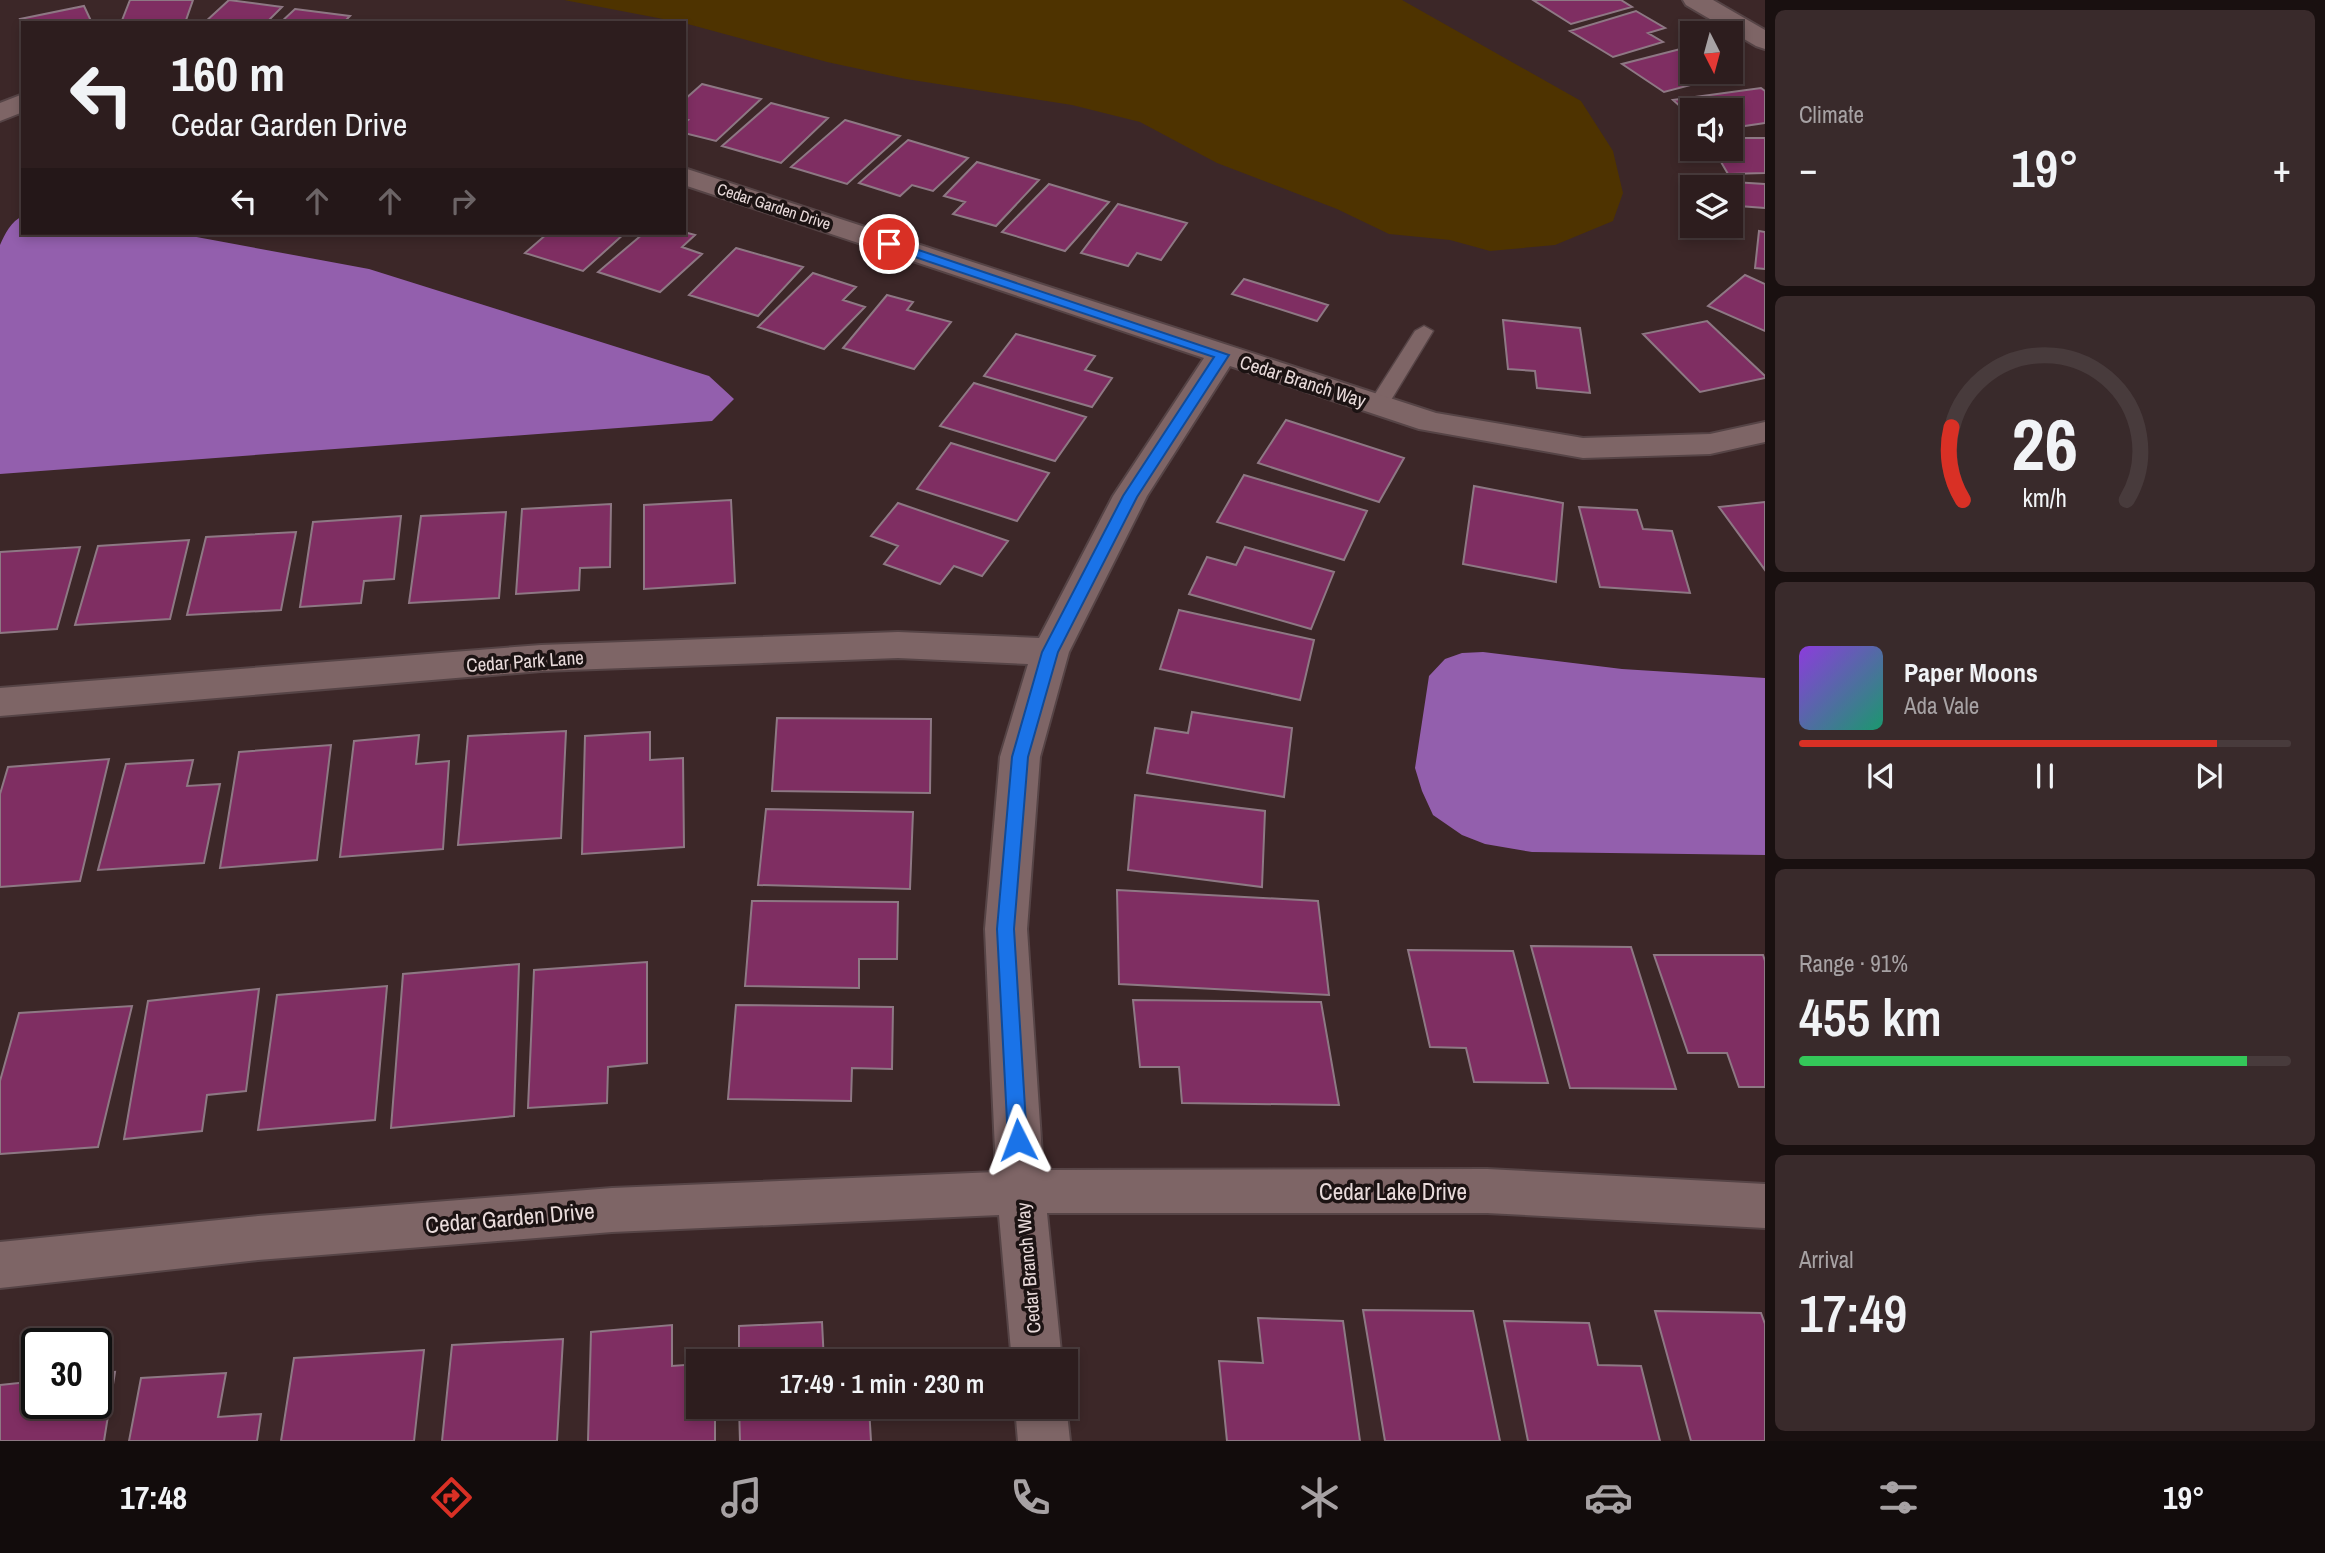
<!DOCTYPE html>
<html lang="en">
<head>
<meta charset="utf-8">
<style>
  :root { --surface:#2d1d1e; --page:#392a2b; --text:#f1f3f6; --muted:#a7a2a4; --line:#483b3c; --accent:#d93025 }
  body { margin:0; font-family:"Archivo Narrow",sans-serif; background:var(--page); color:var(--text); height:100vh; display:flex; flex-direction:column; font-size:26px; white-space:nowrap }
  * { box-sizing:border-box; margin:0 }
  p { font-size:23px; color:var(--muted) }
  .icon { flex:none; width:38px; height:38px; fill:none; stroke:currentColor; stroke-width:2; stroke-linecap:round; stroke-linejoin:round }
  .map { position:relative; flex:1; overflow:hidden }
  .sheet { display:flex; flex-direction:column; gap:10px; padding:10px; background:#191010; width:560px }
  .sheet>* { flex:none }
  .banner { position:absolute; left:21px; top:21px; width:665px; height:214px; border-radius:0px; box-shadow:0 4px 10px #0003,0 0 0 2px var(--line); background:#2d1d1e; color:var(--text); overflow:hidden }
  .needle { width:46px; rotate:174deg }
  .controls { position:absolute; left:1680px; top:21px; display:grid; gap:14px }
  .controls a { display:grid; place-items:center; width:63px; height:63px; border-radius:0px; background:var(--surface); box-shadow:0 4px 10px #0003,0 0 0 2px var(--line); font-size:35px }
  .speed { position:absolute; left:21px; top:1328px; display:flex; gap:14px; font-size:35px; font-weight:700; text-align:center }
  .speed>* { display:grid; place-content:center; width:91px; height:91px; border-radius:50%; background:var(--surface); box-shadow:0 4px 10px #0003,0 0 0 2px var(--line); line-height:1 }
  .speed .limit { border:4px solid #111; border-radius:10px; background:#fff; color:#111 }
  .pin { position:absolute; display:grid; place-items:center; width:60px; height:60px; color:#fff; margin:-30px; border:4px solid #fff; border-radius:50%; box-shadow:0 2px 7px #0007 }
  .me { position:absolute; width:77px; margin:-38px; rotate:357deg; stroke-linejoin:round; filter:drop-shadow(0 0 5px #0008) }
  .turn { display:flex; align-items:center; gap:24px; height:147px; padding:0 35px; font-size:32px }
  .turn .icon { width:91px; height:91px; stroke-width:2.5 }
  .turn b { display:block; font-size:49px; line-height:60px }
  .lanes { display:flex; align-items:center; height:66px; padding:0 35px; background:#0003; justify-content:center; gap:35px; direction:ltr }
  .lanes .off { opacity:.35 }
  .big { font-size:52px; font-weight:600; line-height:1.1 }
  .sheet .card { flex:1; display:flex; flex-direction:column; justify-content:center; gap:10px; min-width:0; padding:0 24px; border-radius:10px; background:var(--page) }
  .sheet .dial { align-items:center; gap:0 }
  .dial svg { height:182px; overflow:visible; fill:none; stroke:var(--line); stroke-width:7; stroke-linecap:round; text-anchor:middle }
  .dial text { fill:var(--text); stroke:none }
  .song { display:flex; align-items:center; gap:21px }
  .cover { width:84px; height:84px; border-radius:10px; background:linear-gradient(135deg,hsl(270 70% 55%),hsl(160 70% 35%)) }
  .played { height:7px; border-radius:4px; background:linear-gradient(90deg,var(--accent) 85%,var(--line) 85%) }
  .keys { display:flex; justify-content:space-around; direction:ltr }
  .heat { display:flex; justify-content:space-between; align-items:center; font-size:38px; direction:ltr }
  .charge { height:10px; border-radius:5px; background:linear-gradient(90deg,#34c759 91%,var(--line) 0) }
  .trip { position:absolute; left:686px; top:1349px; width:392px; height:70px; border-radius:0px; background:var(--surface); box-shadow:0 4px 10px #0003,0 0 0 2px var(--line); font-weight:600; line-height:70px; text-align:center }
  .tab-bar { display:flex; height:112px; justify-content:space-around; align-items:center; background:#120c0c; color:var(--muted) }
  .tab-bar .icon { width:49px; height:49px }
  .tab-bar .current { color:var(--accent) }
  .tab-bar b { font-size:32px; color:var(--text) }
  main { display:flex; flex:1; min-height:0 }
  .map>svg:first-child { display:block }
  .green { fill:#4e3300 }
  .water { fill:#935fad }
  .building { fill:#7f2e62; stroke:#8e7884; stroke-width:2 }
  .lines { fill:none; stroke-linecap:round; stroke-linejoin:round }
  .lane-casing { stroke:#564446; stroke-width:3 }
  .street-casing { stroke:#564446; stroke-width:4 }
  .lane { fill:#7e6566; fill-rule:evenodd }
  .street { fill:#7e6566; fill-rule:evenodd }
  .route { fill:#1a73e8; stroke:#114b97; stroke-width:2 }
  .labels { text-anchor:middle; stroke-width:7; stroke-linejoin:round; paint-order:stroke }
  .far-street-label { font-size:16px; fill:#e9dbdb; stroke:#1c1313 }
  .street-label { font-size:19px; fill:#e9dbdb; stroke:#1c1313 }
  .near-street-label { font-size:23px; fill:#e9dbdb; stroke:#1c1313 }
</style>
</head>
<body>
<main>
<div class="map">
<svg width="1765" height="1441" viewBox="0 0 1765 1441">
  <rect width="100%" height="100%" fill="#3c2728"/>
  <path class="green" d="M564 0H1402L1581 101 1613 151 1623 193 1613 221 1555 245 1490 251 1450 240 1389 234 1337 209 1217 163 1140 122 1072 105 906 79 827 62 684 23Z"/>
  <path class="water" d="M23 216V233H175L369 269 709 376 734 399 712 421 0 474V245C5 234 11 221 23 216Z
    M1483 652 1622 669 1765 678V855L1532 852 1485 844 1462 835 1433 815 1422 791 1415 768 1429 676 1445 659 1462 653Z"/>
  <path class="building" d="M130 0H193L185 23H121Z
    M229 0 282 7 266 23H204Z
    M1533 0H1621L1632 7 1571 24Z
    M84 6 92 23H23V25L20 19Z
    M295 9 350 16 343 23H280Z
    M1636 11 1665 28 1648 33 1663 42 1613 57 1570 31Z
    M1692 46V72H1731V66L1741 72 1664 92 1622 64Z
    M702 84 761 99 716 141 684 133V123L688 120 684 119V100Z
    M1761 88 1765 91V123L1731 128V110H1692V117L1673 100Z
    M771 103 828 118 781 163 722 146Z
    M845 120 900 136 847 184 791 167Z
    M1733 138H1765V173L1728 174 1714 150 1741 149Z
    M908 140 968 158 933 191 912 185 900 196 859 183Z
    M977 162 1039 180 996 226 953 214 965 202 944 196Z
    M1733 182 1765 184V208L1739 206Z
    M1049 184 1109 202 1065 251 1002 232Z
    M1118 204 1187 223 1161 260 1137 253 1128 266 1081 253Z
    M1759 231 1765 232V269L1755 268Z
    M684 232 695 235 682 247 702 254 660 292 598 272 644 233Z
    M548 233H625L583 271 525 253Z
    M736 248 803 267 758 316 689 295Z
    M813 273 856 287 843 300 865 307 824 349 758 327Z
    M1745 275 1765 284V331L1708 306Z
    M1244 279 1328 305 1317 321 1232 294Z
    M887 295 913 302 907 310 951 322 914 369 843 348Z
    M1503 320 1580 328 1590 393 1537 388 1535 371 1508 369Z
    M1707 321 1765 376V378L1700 392 1643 334Z
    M1016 334 1095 356 1085 370 1112 378 1092 407 984 376Z
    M974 383 1086 417 1055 461 940 426Z
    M1286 420 1404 458 1379 502 1258 463Z
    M951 443 1049 473 1017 521 917 489Z
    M1244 475 1367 511 1344 560 1217 522Z
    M1474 486 1563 503 1556 582 1463 564Z
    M731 500 735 583 644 589V505Z
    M1765 502V570L1719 507Z
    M898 503 1008 541 982 576 954 566 940 584 884 564 898 546 871 536Z
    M611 504 610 567 580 568 579 590 516 594 522 509Z
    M1579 507 1637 510 1643 529 1672 531 1690 593 1600 587Z
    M506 512 499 598 409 603 421 516Z
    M401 516 394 579 364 581 361 603 300 607 313 522Z
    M296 532 281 610 187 615 206 537Z
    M189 540 170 619 75 625 98 546Z
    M80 547 57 629 0 633V552Z
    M1245 547 1334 572 1311 629 1189 594 1207 557 1236 565Z
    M1179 610 1314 640 1300 700 1160 669Z
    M1192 712 1292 728 1284 797 1147 773 1155 728 1188 733Z
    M777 718 931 719 930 793 772 791Z
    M566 731 561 838 458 845 468 736Z
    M650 732V760L683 758 684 847 582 854 585 736Z
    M419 735 416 764 449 761 443 849 340 857 354 741Z
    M331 745 317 860 220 868 239 752Z
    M109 759 80 881 0 887V794L8 767Z
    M193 760 187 786 220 784 204 863 98 870 126 764Z
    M1135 795 1265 811 1262 887 1128 870Z
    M766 809 913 812 910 889 758 885Z
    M1117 890 1318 901 1329 995 1119 984Z
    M752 901 898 902 897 959H859V988L745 986Z
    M1531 946 1631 947 1676 1089 1570 1088Z
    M1408 950 1513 951 1548 1083 1474 1082 1466 1048 1430 1047Z
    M1654 955H1763L1765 961V1087H1739L1727 1053H1688Z
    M647 962V1063L608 1067 607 1103 528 1108 534 970Z
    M519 964 514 1116 391 1128 403 974Z
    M387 986 375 1120 258 1130 277 995Z
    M259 989 246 1091 207 1095 202 1131 124 1139 148 1001Z
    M1133 1000 1321 1002 1339 1105 1182 1103 1179 1067H1140Z
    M736 1005 893 1007 892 1069 852 1068 851 1101 728 1099Z
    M132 1006 98 1147 0 1154V1081L19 1013Z
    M1363 1310 1473 1311 1500 1441H1385Z
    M1655 1311 1761 1313 1765 1324V1441H1691Z
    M1258 1318 1343 1321 1360 1441H1227L1219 1361 1263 1363Z
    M1504 1321 1589 1323 1598 1365 1641 1366 1660 1441H1528Z
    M822 1322 824 1362H739V1326Z
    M672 1325V1366L698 1364V1407H715V1441H588L591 1332Z
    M563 1339 557 1441H442L452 1345Z
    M424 1350 414 1441H281L294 1358Z
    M115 1372 104 1441H0V1385L37 1381V1404H96V1374Z
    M226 1373 218 1417 261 1414 257 1441H129L141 1378Z
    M739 1407H869L871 1441H740Z"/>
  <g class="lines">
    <defs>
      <path id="lane" d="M1424 326 1433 331 1388 405 1385 409H1371L1368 405 1415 331Z"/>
      <path id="street" d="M1683 0H1713L1765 30V49L1756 46 1686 5Z
        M23 94V112L0 121V103Z
        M684 168 1436 413 1583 438 1710 434 1765 422V442L1710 454 1583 458 1419 429 1230 366 1147 496 1069 652 1040 757 1027 929 1043 1170 1487 1169 1765 1184V1228L1487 1213H1047L1062 1362H1012L999 1215 612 1232 258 1260 0 1288V1242L258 1216 612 1188 996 1172 985 929 1000 757 1028 664 898 658 541 671 0 716V688L541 645 898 632 1039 638 1113 496 1204 358 684 185Z
        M1066 1404 1070 1441H1018L1015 1407H1066Z"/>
    </defs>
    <use href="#lane" class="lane-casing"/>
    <use href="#street" class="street-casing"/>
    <use href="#lane" class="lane"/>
    <use href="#street" class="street"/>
  </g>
  <path class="route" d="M889 240 1229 355 1137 497 1058 652 1028 757 1014 929 1027 1140 1025 1146 1018 1148 1011 1146 1008 1140 997 929 1012 757 1042 652 1123 496 1214 357 885 247V242Z"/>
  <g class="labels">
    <g class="far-street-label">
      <text transform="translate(774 206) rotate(18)" y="6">Cedar Garden Drive</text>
    </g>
    <g class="street-label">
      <text transform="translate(1303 381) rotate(18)" y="7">Cedar Branch Way</text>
      <text transform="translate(525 661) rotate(-4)" y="7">Cedar Park Lane</text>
      <text transform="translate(1028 1268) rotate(-95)" y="7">Cedar Branch Way</text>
    </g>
    <g class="near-street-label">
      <text x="1393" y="1200">Cedar Lake Drive</text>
      <text transform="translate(510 1218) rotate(-5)" y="8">Cedar Garden Drive</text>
    </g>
  </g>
</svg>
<div class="controls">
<a><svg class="needle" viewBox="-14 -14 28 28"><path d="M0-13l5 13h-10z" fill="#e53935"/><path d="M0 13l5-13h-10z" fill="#a7a2a4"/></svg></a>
<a><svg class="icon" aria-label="sound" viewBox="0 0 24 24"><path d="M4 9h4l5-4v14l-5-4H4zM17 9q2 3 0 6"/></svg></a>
<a><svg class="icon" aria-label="layers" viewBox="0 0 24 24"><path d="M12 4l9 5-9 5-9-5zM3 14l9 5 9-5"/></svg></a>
</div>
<div class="speed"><div class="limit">30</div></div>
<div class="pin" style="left:889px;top:244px;background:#d93025"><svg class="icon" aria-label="arrive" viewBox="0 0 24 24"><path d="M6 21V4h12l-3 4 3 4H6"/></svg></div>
<svg class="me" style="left:1018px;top:1140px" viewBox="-20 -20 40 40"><path d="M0-17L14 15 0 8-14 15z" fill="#1a73e8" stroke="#fff" stroke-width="4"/></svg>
<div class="trip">17:49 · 1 min · 230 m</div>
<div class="banner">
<div class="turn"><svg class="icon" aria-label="left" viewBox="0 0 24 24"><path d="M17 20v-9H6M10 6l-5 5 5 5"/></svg><div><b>160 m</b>Cedar Garden Drive</div></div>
<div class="lanes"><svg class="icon" aria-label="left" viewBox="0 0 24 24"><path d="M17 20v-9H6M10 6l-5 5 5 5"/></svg><svg class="icon off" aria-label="ahead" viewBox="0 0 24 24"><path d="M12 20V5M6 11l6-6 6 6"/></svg><svg class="icon off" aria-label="ahead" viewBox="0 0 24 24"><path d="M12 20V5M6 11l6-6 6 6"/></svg><svg class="icon off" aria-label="right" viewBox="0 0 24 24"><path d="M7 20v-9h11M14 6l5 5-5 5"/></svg></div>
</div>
</div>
<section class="sheet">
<div class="card"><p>Climate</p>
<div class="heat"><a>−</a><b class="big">19°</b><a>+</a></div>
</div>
<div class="card dial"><svg viewBox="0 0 100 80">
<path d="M14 69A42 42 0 1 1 86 69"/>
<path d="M14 69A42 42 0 0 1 9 37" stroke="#d93025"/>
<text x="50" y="56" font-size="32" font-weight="700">26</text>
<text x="50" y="72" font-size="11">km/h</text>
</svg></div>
<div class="card">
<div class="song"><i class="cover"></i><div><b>Paper Moons</b><p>Ada Vale</p></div></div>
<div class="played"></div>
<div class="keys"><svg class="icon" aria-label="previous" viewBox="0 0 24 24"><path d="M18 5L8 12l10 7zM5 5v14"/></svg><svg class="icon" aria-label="pause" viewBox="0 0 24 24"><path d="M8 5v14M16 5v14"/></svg><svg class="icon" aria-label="next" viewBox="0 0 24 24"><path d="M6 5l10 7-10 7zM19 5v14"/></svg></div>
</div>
<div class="card"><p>Range · 91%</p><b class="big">455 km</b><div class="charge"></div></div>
<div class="card"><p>Arrival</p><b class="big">17:49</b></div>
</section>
</main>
<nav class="tab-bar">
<b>17:48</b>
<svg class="icon current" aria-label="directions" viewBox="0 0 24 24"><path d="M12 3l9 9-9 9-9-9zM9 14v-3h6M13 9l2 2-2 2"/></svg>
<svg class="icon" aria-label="music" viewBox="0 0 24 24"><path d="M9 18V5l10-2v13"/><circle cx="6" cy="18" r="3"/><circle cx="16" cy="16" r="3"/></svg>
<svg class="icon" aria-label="phone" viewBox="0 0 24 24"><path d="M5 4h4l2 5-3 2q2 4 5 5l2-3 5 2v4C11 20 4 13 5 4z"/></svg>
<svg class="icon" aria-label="climate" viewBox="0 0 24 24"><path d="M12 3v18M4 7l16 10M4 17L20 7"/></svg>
<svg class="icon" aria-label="car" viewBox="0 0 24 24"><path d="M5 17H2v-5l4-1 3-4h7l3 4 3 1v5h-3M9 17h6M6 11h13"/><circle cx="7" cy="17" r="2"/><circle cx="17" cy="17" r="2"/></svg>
<svg class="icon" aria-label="filters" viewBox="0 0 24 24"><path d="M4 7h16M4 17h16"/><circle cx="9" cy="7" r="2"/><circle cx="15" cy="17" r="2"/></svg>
<b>19°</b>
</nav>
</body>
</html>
